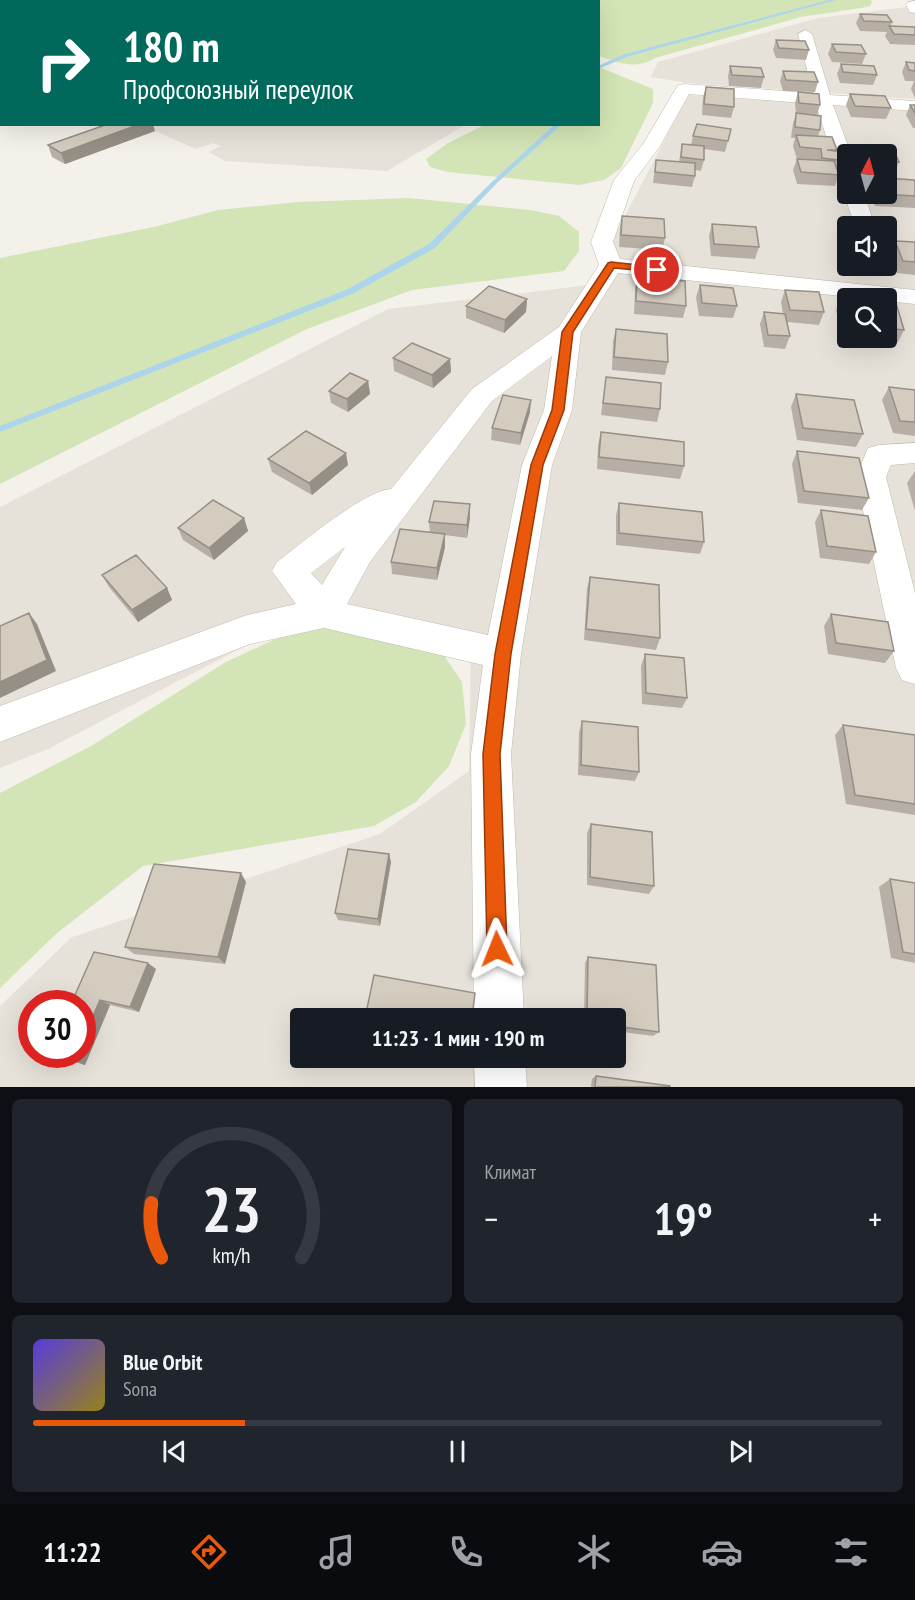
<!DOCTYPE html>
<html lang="ru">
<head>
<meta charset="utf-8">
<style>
  :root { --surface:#171b24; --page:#20242c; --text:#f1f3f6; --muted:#9ea1a6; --line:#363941; --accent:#ea580c }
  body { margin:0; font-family:"PT Sans Narrow",sans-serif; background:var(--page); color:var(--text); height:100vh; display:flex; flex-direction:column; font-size:22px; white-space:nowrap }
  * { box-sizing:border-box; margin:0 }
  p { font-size:20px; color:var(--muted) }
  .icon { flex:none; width:33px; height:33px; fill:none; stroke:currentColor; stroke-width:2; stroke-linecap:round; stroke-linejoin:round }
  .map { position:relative; height:1087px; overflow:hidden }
  .sheet { display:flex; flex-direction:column; gap:12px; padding:12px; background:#0d0f14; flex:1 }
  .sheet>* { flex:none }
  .hud { position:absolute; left:0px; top:0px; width:600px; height:126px; box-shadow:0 6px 24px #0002; background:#00695c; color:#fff; overflow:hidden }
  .needle { width:39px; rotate:6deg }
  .tools { position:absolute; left:837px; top:144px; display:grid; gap:12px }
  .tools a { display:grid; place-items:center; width:60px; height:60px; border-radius:6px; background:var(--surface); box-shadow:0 6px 24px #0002; font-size:30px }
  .speed { position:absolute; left:18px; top:990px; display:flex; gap:12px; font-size:30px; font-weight:700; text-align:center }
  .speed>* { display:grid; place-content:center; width:78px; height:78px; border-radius:50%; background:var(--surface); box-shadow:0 6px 24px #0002; line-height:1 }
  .speed .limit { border:9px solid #d22; background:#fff; color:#111 }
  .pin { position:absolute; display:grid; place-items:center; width:51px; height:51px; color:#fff; margin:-26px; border:3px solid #fff; border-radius:50%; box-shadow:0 2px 6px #0007 }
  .me { position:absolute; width:66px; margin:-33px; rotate:358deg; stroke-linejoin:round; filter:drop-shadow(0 0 4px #0008) }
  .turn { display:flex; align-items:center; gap:21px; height:126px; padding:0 24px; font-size:27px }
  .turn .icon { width:78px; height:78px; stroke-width:2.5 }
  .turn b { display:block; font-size:42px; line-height:51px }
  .big { font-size:45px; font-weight:800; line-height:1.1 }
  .sheet .card { flex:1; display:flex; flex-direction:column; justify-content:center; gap:9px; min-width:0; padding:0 21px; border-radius:9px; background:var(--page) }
  .sheet .dial { align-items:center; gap:0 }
  .dial svg { height:156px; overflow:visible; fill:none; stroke:var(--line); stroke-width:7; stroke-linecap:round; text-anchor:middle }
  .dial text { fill:var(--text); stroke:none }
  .song { display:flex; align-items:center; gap:18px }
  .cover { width:72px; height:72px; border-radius:9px; background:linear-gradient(135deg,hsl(250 70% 55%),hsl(50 70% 35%)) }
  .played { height:6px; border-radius:3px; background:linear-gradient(90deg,var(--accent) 25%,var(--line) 25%) }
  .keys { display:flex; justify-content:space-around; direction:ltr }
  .heat { display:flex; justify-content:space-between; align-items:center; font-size:33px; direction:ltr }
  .sheet .tiles { flex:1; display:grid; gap:12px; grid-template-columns:1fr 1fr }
  .card:last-child { grid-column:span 2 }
  .trip { position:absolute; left:290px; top:1008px; width:336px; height:60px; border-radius:6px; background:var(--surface); box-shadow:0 6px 24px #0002; font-weight:800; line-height:60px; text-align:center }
  .tabs { display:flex; height:96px; justify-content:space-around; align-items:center; background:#090b0e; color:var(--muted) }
  .tabs .icon { width:42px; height:42px }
  .tabs .active { color:var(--accent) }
  .tabs b { font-size:27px; color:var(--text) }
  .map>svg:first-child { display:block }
  .residential { fill:#e7e2d9; fill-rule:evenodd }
  .green { fill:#d3e5b6 }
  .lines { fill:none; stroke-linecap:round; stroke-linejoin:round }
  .stream { fill:#acd5ec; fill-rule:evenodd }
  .minor-casing { stroke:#bfb8ad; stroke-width:1 }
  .minor { fill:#fff; fill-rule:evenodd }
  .wall { fill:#b7afa5 }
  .shaded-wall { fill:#958f86 }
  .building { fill:#d5ccc0; stroke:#958f86; stroke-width:1.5 }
  .route { fill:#ea580c; stroke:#983908; stroke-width:1.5 }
</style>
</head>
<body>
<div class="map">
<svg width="915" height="1087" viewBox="0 0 915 1087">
  <rect width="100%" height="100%" fill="#f4f0ea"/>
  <path class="residential" d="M915 6V99L688 83 651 77 658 62 818 18Z
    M688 95 915 111V1087H0V1006L72 937 380 834 469 771 471 642 329 602 48 749 0 768V507L388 309 589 285ZM848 154H886V194H848ZM848 226H886V266H848ZM848 298H886V338H848ZM32 1004H82V1054H32ZM300 1018H615V1058H300Z
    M142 125H465L387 171 225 161 209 152 221 146 213 143 196 149Z"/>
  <path class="green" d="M589 0H871L872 2 870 6 861 8 801 17 655 58C635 70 619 63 599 56L598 2 585 1Z
    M599 67 653 89V103L621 168 604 180 579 185 448 172 430 167 426 159 448 143 484 125 598 124Z
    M409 198 530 210 559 216 579 232V251L564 271 412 290 307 329 0 484V258L154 227 218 210 300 202Z
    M349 621 438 647 462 682 466 724 449 766 416 802 374 826 143 866 56 934 0 988V793L91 746 226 662 293 631Z"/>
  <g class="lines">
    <path class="stream" d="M829 0H836L629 56 598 69V66L625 54Z
      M555 124H562L497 183 435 248 352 294 0 432V426L346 290 429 244 493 181Z"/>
    <defs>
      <path id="minor" d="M344 0H366L367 2H345Z
        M558 0H574L557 2Z
        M915 1V13L910 12 906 5 908 2Z
        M805 30 812 34 830 95 915 101V111L833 105 851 154H848V180L841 178 838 174 816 104 689 94 660 146 634 181 613 242 620 259 915 290V304L886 301V298H861L618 273 581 332 572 410 552 465 521 654 511 754 524 1018H474L471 754 483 665 324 628 250 644 0 742V706L247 615 296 604 272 571 277 562C301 544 363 491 391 489L472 389 559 327 599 265 591 242 614 180 643 144 678 85 684 84 813 93 798 34ZM552 356 544 410 522 465 488 635 347 604 370 562 492 401ZM345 547 322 585 311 573Z
        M848 189V194H864L875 226H855L844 194Z
        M915 443V463L891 465 886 477 915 593V684L902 680 896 668 856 477 868 448 879 445Z
        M474 1058H525L527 1087H475Z"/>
    </defs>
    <use href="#minor" class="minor-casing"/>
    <use href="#minor" class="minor"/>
  </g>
  <path class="wall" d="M125 0H249V2H127Z
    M860 14 892 22 891 26 915 27V45L890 44 885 36 887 32 860 31 856 23Z
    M776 40 809 50 806 60 776 58 773 50Z
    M832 44 866 54 862 64 832 62 828 54Z
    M906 62 915 63V98L911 89 914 81H905L902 72Z
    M841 64 877 75 873 85 840 83 837 74Z
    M730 66 764 77 761 88 729 86 728 76Z
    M783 71 818 82 815 92 783 91 780 81Z
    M706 87 734 107 731 118 702 115 703 97Z
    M798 92 820 105 817 115 820 130 818 136 837 150 836 151 845 161 841 172H838L839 175 835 186 797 184 793 170 797 159 793 146 795 138H791L793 123 796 114 795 103Z
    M850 94 891 108 886 119 851 117 846 105Z
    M910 105H915V128H913L906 115Z
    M731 129 725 152 704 149V160L701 171 695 170V176L692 187 653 183 656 160 679 162 682 144 691 145 693 136Z
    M155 131 65 164 52 157 48 145Z
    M867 150 894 151 899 162 894 173H886V154H865Z
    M915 182V208L875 206 870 194H886Z
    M622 216 665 238 662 250 619 247 620 228Z
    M712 224 759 247 755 259 711 256 709 236Z
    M895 241 915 242V275L897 273 890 253Z
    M637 277 686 306 683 318 634 314 635 289Z
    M700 285 737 306 733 318 699 316 696 297Z
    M785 290 824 312 819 325 787 322 790 336 785 349 764 347 760 324 764 312 783 314 781 302Z
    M841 298H848V337L842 336 836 310Z
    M527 299 526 312 504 333 466 318V306Z
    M886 302 904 330 898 342 856 338H886Z
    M616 329 668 362 665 375 612 370 613 341Z
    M393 358 450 359 451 372 433 388 394 371Z
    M606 377 660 409 657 422 601 415Z
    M368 381 370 394 348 412 331 403 329 391Z
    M889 387 915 390V436L893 433 882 400Z
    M796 394 863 434 856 447 797 440 791 407Z
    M530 412 520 445 491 440 492 428Z
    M601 432 684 466 680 479 597 469 598 445Z
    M797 451 869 498 862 510 798 503 792 464Z
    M268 459 348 465 312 495 272 472Z
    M915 471V511L907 483Z
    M619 503 704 542 700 554 616 545V515Z
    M821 510 876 552 869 564 820 558 815 522Z
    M470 517 467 538 445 535V547L437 580 392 574 391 562 430 533 429 522Z
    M244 518 248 531 214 560 183 540 178 528Z
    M102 575 167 588 172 600 138 622 109 587Z
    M590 577 660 638 656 650 584 640 587 588Z
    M831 614 894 651 885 663 828 654 824 626Z
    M645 654 687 698 682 708 642 704 641 666Z
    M582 721 639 772 635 781 578 775 579 732Z
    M843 725 915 735V815L846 804 835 735Z
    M591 824 654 886 649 894 587 885V833Z
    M389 854 391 862 380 926 338 920 335 913Z
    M890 879 915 883V963L891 958 879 887Z
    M246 882 225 964 134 954 125 947Z
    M588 957 659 1032 653 1036 615 1031V1018H584L585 963Z
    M156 969 139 1012 110 1005 85 1065 49 1054 82 1004Z
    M596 1076 670 1087H591L592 1079Z"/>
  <path class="shaded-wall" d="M134 0H172L173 1 134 2Z
    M209 0H249V2H203Z
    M334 0H346V2H329Z
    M2 31V42L0 43V32Z
    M140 124H153L155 131 65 164 61 153Z
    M527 299 526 312 504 333 505 320Z
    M450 359 451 372 433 388 432 375Z
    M368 381 370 394 348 412 347 399Z
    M531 400 530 412 520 445 521 433Z
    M346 453 348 465 312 495 309 483Z
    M470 504V517L467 538V525Z
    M244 518 248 531 214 560 209 548Z
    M445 534V547L437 580V568Z
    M167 588 172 600 138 622 132 610Z
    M29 613 37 624 56 671 0 698V682Z
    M389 854 391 862 380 926 378 919Z
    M241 873 246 882 225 964 218 957Z
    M148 963 156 969 139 1012 130 1007Z
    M100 1000 110 1005 85 1065 74 1061 77 1054H82V1041Z"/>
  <path class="building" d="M0 0H83L86 2H2V31L0 32Z
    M177 0H209L203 2H174Z
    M275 0H334L329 2 273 1Z
    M503 0H533L529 2H508Z
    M860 14 887 15 892 22 864 21Z
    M889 26 915 27V35L894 34Z
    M776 40 805 41 809 50 779 48Z
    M832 44 861 45 866 54 836 52Z
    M906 62 915 63V71L909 70Z
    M841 64 874 66 877 75 843 72Z
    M730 66 761 68 764 77 732 75Z
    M783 71 814 72 818 82 786 80Z
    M706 87 734 89V107L704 104Z
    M798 92 819 94 820 105 799 103Z
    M850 94 885 96 891 108 855 106Z
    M910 105H915V113Z
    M796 113 821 116 820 130 795 127Z
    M108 124H140L61 153 48 145Z
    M697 124 731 129 728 141 693 136Z
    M796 135 832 137 837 150H827L844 152 845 161 822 158 821 149 800 147Z
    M682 144 704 146V160L681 157Z
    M867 150 894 151 899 162 886 161V154H869Z
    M797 159 834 161 839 175 801 172Z
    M656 160 695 163V176L655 172Z
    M886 178 914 180 915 182V196L880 194H886Z
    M622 216 664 219 665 238 621 235Z
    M712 224 756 227 759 247 714 244Z
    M895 241 915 242V262L903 261Z
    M637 277 685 281 686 306 636 301Z
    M700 285 733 288 737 306 702 303Z
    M489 286 527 299 505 320 466 306Z
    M785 290 819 292 824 312 790 310Z
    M841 298H848V324H847Z
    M886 302 896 303 904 330 886 328Z
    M764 312 785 314 790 336 768 335Z
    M616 329 667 334 668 362 614 357Z
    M412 343 450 359 432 375 393 358Z
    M350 373 368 381 347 399 329 391Z
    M606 377 661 383 660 409 603 403Z
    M889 387 915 390V422L900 421Z
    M796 394 854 400 863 434 803 428Z
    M503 395 531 400 521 433 492 428Z
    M306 431 346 453 309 483 268 459Z
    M601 432 684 442V466L599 457Z
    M797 451 859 458 869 498 804 491Z
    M213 500 244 518 209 548 178 528Z
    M434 501 470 504 467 525 429 522Z
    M619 503 702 512 704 542 619 533Z
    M821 510 868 516 876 552 827 546Z
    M400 529 445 534 437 568 391 562Z
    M136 555 167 588 132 610 102 575Z
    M590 577 659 585 660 638 586 629Z
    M29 613 47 660 0 682V626Z
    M831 614 888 622 894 651 836 643Z
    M645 654 684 658 687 698 646 693Z
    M582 721 638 727 639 772 581 765Z
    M843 725 915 735V804L855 795Z
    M591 824 652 832 654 886 590 877Z
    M348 849 389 854 378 919 335 913Z
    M154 864 241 873 218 957 125 947Z
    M890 879 915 883V954L903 952Z
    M94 952 148 963 130 1007 100 1000 82 1041V1004H71Z
    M588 957 656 965 659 1032 615 1026V1018H587Z
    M374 975 475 993 472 1018H365Z
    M50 1054H77L74 1061Z
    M596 1076 670 1086V1087H595Z"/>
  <path class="route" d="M611 262 657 267 662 270 657 272 614 268 573 332 564 410 543 465 511 654 500 754 507 949 504 956 497 959 490 956 487 949 483 754 495 654 531 465 552 410 562 332 608 263Z"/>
</svg>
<div class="tools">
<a><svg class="needle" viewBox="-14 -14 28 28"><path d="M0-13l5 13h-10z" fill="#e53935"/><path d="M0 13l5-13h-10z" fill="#9ea1a6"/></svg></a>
<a><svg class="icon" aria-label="sound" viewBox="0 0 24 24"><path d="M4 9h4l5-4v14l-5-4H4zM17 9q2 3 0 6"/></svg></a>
<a><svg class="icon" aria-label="search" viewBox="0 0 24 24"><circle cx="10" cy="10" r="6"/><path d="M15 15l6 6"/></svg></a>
</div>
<div class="speed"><div class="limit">30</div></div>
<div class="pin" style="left:657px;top:270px;background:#d93025"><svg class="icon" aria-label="arrive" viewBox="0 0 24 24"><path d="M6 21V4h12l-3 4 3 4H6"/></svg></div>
<svg class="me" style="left:497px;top:949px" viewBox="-20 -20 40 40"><path d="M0-17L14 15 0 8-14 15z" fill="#ea580c" stroke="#fff" stroke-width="4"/></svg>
<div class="trip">11:23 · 1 мин · 190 m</div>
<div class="hud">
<div class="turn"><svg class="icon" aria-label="right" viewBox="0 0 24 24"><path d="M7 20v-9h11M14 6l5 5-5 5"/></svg><div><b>180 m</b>Профсоюзный переулок</div></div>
</div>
</div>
<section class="sheet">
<div class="tiles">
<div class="card dial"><svg viewBox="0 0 100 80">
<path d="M14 69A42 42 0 1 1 86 69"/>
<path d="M14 69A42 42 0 0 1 9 41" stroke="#ea580c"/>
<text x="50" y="56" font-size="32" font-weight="700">23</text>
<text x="50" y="72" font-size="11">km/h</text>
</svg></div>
<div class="card"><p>Климат</p>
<div class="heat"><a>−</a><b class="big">19°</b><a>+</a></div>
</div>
<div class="card">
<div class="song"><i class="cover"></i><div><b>Blue Orbit</b><p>Sona</p></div></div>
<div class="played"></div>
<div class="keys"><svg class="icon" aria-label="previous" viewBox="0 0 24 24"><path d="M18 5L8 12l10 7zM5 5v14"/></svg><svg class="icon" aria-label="pause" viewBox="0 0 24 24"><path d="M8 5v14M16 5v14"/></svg><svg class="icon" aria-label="next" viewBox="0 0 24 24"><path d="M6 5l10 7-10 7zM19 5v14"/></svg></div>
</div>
</div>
</section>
<nav class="tabs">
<b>11:22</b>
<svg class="icon active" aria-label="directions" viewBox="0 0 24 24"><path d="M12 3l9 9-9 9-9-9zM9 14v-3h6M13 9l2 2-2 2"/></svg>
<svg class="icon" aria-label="music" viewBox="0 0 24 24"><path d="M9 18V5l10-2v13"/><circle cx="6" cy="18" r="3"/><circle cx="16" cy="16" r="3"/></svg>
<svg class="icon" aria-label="phone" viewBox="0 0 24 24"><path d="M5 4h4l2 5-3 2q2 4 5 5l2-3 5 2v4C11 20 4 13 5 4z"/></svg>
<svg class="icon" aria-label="climate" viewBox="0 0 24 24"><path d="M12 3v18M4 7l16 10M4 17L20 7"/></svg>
<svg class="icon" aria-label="car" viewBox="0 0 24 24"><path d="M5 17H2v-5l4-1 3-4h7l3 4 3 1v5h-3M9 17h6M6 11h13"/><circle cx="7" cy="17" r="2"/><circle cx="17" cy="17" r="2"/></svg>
<svg class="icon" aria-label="filters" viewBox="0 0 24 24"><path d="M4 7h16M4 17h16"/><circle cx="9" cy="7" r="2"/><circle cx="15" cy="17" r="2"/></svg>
</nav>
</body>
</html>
